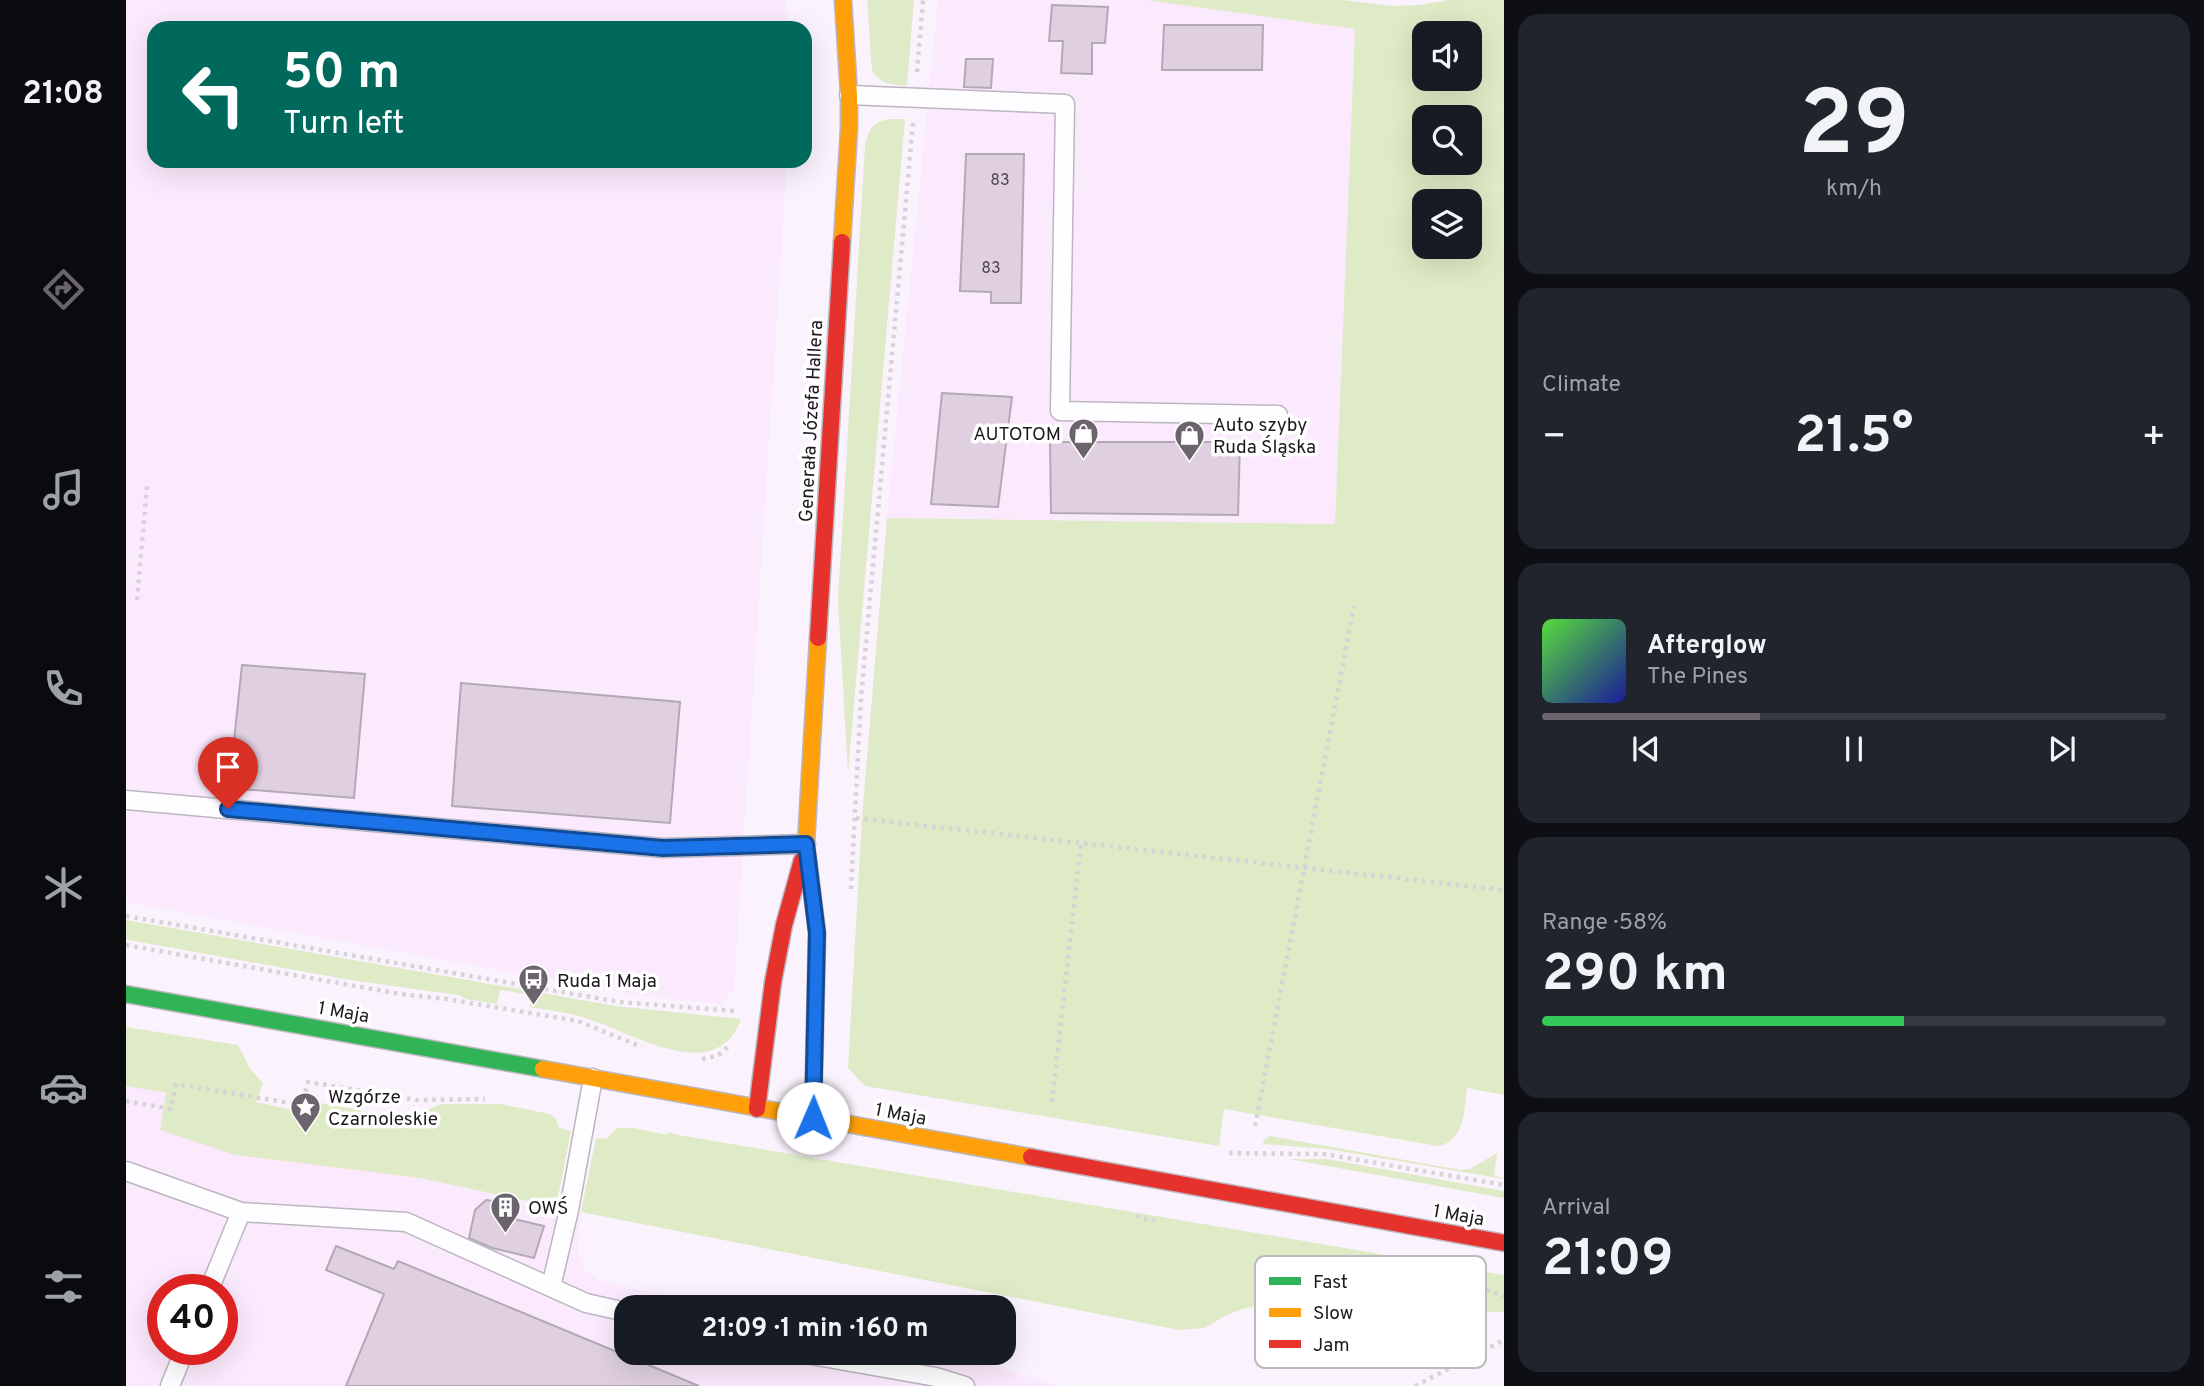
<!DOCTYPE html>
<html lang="en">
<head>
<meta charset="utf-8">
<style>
  :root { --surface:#171b24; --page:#20242c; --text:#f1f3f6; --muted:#9ea1a6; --line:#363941; --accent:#6b646c }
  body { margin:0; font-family:Overpass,sans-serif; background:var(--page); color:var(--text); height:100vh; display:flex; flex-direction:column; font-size:26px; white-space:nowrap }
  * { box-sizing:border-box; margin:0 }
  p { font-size:23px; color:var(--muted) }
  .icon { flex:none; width:38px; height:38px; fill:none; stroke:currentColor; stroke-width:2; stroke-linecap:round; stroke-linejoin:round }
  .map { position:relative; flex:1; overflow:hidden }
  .side { display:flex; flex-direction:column; gap:14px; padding:14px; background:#0d0f14; width:700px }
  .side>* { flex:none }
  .guide { position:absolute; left:21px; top:21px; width:665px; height:147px; border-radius:21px; box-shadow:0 7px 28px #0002; background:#00695c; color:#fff; overflow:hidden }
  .fabs { position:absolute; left:1286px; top:21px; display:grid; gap:14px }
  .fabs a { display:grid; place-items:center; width:70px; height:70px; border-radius:14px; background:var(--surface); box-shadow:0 7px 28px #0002; font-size:35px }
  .speed { position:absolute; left:21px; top:1274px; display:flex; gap:14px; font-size:35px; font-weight:700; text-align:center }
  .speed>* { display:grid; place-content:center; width:91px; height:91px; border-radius:50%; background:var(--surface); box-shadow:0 7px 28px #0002; line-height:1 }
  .speed .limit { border:10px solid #d22; background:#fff; color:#111 }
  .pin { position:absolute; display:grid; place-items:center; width:60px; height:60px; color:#fff; margin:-72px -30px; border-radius:50% 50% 50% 0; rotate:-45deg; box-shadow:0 0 7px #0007 }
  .pin .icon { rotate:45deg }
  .me { position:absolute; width:77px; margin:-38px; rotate:1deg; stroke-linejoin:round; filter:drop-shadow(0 0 5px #0008) }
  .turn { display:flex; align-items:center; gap:24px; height:147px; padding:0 21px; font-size:32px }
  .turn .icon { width:91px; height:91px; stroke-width:2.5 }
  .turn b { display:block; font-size:49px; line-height:60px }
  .big { font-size:52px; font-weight:700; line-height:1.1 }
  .side .card { flex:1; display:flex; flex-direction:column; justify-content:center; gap:10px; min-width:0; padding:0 24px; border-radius:21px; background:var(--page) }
  .side .dial { align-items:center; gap:0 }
  .dial b { font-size:91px; line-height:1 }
  .song { display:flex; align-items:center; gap:21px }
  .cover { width:84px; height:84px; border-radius:10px; background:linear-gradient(135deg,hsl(110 70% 55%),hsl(240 70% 35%)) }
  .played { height:7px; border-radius:4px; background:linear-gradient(90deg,var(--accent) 35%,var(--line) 35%) }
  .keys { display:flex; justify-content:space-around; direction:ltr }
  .heat { display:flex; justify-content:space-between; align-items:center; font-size:38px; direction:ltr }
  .charge { height:10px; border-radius:5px; background:linear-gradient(90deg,#34c759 58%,var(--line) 0) }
  .trip { position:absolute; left:488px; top:1295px; width:402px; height:70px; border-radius:21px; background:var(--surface); box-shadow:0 7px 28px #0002; font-weight:700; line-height:70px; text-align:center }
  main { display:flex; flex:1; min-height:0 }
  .tab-bar { display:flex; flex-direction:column; width:126px; justify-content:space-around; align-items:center; background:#090b0e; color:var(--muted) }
  .tab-bar .icon { width:49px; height:49px }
  .tab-bar .on { color:var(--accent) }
  .tab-bar b { font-size:32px; color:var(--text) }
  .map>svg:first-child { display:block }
  .built { fill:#fbeafd; fill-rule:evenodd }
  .green { fill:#dfebc6; fill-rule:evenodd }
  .building { fill:#dfcfe1; stroke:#b1aab2; stroke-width:2 }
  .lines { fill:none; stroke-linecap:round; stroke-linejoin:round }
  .lane-casing { stroke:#bcb6be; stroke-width:21 }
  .fast-casing { stroke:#bcb6be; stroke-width:19 }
  .slow-casing { stroke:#bcb6be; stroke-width:19 }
  .jam-casing { stroke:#bcb6be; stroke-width:19 }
  .path { stroke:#d5d3d5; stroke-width:4.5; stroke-dasharray:3.5 5; stroke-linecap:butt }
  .lane { stroke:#fefdff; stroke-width:18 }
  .fast { stroke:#30b455; stroke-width:16 }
  .slow { stroke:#ff9f0a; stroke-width:16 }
  .jam { stroke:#e5322d; stroke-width:16 }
  .route-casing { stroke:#114b97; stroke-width:18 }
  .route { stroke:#1a73e8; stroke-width:12 }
  .labels { text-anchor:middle; stroke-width:7; stroke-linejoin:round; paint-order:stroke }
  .number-label { font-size:16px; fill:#4e4650 }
  .street-label { font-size:19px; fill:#1e181f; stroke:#fff }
  .poi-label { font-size:19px; fill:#1e181f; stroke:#fff; text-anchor:start }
  .key { fill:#fff; stroke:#bcbabc; stroke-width:2 }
  .key-label { font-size:19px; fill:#1e181f }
</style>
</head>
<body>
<main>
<nav class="tab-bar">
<b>21:08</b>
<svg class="icon on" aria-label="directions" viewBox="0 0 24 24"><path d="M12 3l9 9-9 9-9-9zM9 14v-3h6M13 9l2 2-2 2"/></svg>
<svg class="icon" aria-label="music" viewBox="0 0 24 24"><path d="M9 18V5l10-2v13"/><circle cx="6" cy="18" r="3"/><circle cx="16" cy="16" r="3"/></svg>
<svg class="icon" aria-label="phone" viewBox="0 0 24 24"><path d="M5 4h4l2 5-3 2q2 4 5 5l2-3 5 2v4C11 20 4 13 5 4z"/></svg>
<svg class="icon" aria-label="climate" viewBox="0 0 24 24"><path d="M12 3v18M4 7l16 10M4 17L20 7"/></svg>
<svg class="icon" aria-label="car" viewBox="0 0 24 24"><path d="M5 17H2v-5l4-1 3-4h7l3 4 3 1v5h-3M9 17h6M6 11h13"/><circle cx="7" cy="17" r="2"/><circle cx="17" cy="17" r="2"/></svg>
<svg class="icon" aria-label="filters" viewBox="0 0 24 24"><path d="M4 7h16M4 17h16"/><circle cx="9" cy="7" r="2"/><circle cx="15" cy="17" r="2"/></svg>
</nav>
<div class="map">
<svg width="1378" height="1386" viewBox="0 0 1378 1386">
  <rect width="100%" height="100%" fill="#faf2fc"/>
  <path class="built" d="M0 0H660L663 28H28V161H661L608 990 594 1004 511 995 0 902Z
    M812 0H1020L1229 28 1209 524 761 518Z
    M0 1086 40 1093 34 1130 294 1178 455 1212 452 1251 458 1269 472 1280 585 1307H500V1353H811L840 1358 934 1386H0ZM37 1290H96V1349H37Z"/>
  <path class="green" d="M741 0H788L781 85C765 85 756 85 746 71Z
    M1020 0H1217L1266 6 1293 5 1323 0H1378V1095L1341 1088C1338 1110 1339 1141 1312 1146L1098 1109 1093 1146 739 1086 722 1068 736 818 761 518 1209 524 1229 29ZM1344 33V79H1298V33ZM1344 117V163H1298V117ZM1344 201V247H1298V201Z
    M763 119H779L722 773 712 600 739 146C743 130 745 123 763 119Z
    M0 920 490 1006 615 1019C592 1085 511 1036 468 1021 448 1013 425 1011 404 1007L405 995 374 990 371 1004 340 999 332 995 224 980 3 940 0 939Z
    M0 1027 112 1045 125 1070 137 1083 130 1102 180 1113 184 1101 280 1119 315 1104H374L424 1114 430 1119 433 1128 445 1131 430 1207 294 1178 109 1155 34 1130 40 1093 0 1086Z
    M491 1128H507L542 1135 543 1132 552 1135 1378 1275V1312H1343L1263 1289 1204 1299 1177 1296 1116 1309 1099 1316 1078 1328 1053 1330 455 1212 470 1138 480 1139Z
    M1144 1136 1335 1170 1344 1169 1371 1153 1368 1176 1378 1178V1179L1202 1149 1137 1144 1138 1140Z
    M1163 1159H1201L1378 1191V1198Z"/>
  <path class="building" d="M926 5 982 7 979 43H966V74L935 73 937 41H923Z
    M1038 25H1137L1136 70H1036Z
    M840 59H867L865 88 838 87Z
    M840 154H898L895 303H865V292L834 291Z
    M816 393 886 397 872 507 805 504Z
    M924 442H1114L1112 515 925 513Z
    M116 665 239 674 228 798 103 788Z
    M335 683 554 702 544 823 326 806Z
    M360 1200 392 1204 388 1219 418 1226 408 1258 366 1248 343 1238 349 1210Z
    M210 1246 268 1269 272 1261 573 1386H220L258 1294 200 1270Z"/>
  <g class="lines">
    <defs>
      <path id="lane" d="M723 95 939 104 934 411 1152 415
        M0 800 537 848 680 844
        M0 1171 115 1212 280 1222 460 1303 500 1312
        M425 1287 443 1210 467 1078
        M83 1290 115 1212
        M674 1353 810 1377 839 1386
        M44 1386 59 1349"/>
      <path id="fast" d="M0 994 417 1069"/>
      <path id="slow" d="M716 242 723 129V95L717 0
        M417 1069 905 1157
        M687 1118 691 933 680 844 692 638"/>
      <path id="jam" d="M692 638 716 242
        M631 1109 647 982 658 925 676 860
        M905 1157 1378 1243"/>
    </defs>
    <use href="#lane" class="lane-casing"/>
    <use href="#fast" class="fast-casing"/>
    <use href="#slow" class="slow-casing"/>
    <use href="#jam" class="jam-casing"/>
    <path class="path" d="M791 72 797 0
      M11 600 21 486
      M730 818 1378 890
      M725 889 735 698 787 123
      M0 916 494 1002 608 1011
      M0 945 274 994 320 999 452 1021 516 1047
      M576 1059 591 1056 602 1047
      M0 1101 45 1109 50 1084 176 1105 182 1082 290 1100 359 1099
      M926 1102 955 843
      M1129 1126 1228 606
      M1103 1153 1198 1154 1378 1185
      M1011 1215 1015 1219 1029 1220
      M1296 1268 1378 1296
      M1289 1386 1378 1340"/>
    <use href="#lane" class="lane"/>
    <use href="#fast" class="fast"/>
    <use href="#slow" class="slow"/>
    <use href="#jam" class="jam"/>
  </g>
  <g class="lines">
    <defs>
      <path id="route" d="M102 809 537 848 680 844 691 933 687 1118"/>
    </defs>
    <use href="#route" class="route-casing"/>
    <use href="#route" class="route"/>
  </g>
  <defs>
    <symbol id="shop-pin" viewBox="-11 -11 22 30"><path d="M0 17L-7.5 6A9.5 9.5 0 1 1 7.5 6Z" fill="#6b646c" stroke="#fff"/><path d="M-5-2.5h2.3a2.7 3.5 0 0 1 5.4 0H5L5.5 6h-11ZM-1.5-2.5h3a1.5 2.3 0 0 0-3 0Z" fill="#fff"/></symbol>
    <symbol id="bus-pin" viewBox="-11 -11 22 30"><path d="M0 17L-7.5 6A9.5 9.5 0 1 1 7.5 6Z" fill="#6b646c" stroke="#fff"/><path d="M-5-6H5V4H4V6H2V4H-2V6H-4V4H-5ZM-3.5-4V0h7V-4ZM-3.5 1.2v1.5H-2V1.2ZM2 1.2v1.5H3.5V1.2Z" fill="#fff"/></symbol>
    <symbol id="sight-pin" viewBox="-11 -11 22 30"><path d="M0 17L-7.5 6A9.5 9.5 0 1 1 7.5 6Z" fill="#6b646c" stroke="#fff"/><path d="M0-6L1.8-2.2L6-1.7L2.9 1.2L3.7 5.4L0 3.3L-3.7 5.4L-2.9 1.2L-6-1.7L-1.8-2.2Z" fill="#fff"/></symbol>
    <symbol id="building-pin" viewBox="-11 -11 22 30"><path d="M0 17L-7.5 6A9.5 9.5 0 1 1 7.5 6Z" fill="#6b646c" stroke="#fff"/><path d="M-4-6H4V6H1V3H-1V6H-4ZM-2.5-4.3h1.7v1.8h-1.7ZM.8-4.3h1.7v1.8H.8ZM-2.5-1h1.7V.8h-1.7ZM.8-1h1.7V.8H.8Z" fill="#fff"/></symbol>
  </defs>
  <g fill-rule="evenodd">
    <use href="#shop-pin" x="940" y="416" width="35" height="47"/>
    <use href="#shop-pin" x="1046" y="418" width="35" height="47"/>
    <use href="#bus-pin" x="390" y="962" width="35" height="47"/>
    <use href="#sight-pin" x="162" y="1090" width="35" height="47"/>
    <use href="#building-pin" x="362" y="1190" width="35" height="47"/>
  </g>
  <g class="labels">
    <g class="number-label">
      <text x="874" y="185">83</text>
      <text x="865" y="273">83</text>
    </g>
    <g class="street-label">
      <text transform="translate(684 421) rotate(-87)" y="7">Generała Józefa Hallera</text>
      <text transform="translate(218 1011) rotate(10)" y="7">1 Maja</text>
      <text transform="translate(775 1113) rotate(11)" y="7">1 Maja</text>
      <text transform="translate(1333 1214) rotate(10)" y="7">1 Maja</text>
    </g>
    <g class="poi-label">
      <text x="1087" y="431">Auto szyby<tspan x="1087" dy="22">Ruda Śląska</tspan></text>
      <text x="935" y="440" text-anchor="end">AUTOTOM</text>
      <text x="431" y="987">Ruda 1 Maja</text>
      <text x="202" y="1103">Wzgórze<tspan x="202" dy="22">Czarnoleskie</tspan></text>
      <text x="402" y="1214">OWŚ</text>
    </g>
  </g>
  <rect x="1129" y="1256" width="231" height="112" rx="10" class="key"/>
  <rect x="1143" y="1277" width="32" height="8" fill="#30b455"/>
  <rect x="1143" y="1308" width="32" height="9" fill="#ff9f0a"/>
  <rect x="1143" y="1340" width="32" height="8" fill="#e5322d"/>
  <g class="key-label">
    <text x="1187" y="1288">Fast</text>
    <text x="1187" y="1319">Slow</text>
    <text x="1187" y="1351">Jam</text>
  </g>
</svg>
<div class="fabs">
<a><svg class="icon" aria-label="sound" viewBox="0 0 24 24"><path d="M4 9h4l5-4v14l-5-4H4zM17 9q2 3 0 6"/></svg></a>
<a><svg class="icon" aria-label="search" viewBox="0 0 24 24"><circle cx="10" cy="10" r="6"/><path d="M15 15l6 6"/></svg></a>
<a><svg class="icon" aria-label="layers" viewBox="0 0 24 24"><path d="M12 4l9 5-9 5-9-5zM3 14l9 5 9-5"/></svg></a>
</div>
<div class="speed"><div class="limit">40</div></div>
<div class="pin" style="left:102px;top:809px;background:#d93025"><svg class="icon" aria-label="arrive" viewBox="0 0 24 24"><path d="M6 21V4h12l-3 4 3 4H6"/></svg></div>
<svg class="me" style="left:687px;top:1118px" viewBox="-20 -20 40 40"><circle r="19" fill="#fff"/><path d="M0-13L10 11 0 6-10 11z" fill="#1a73e8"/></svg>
<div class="trip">21:09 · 1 min · 160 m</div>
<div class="guide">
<div class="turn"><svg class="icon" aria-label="left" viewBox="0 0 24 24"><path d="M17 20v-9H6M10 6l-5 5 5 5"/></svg><div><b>50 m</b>Turn left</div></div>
</div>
</div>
<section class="side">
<div class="card dial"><b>29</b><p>km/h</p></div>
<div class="card"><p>Climate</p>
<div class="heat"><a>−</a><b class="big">21.5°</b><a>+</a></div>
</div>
<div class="card">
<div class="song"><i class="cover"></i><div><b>Afterglow</b><p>The Pines</p></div></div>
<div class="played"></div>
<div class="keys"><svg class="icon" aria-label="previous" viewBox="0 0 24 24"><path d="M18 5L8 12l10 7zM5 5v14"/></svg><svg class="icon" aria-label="pause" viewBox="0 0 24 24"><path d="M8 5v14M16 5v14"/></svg><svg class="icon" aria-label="next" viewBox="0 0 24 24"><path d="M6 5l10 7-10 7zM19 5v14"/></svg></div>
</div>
<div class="card"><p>Range · 58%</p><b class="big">290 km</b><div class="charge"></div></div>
<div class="card"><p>Arrival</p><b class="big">21:09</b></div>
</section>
</main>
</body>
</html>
